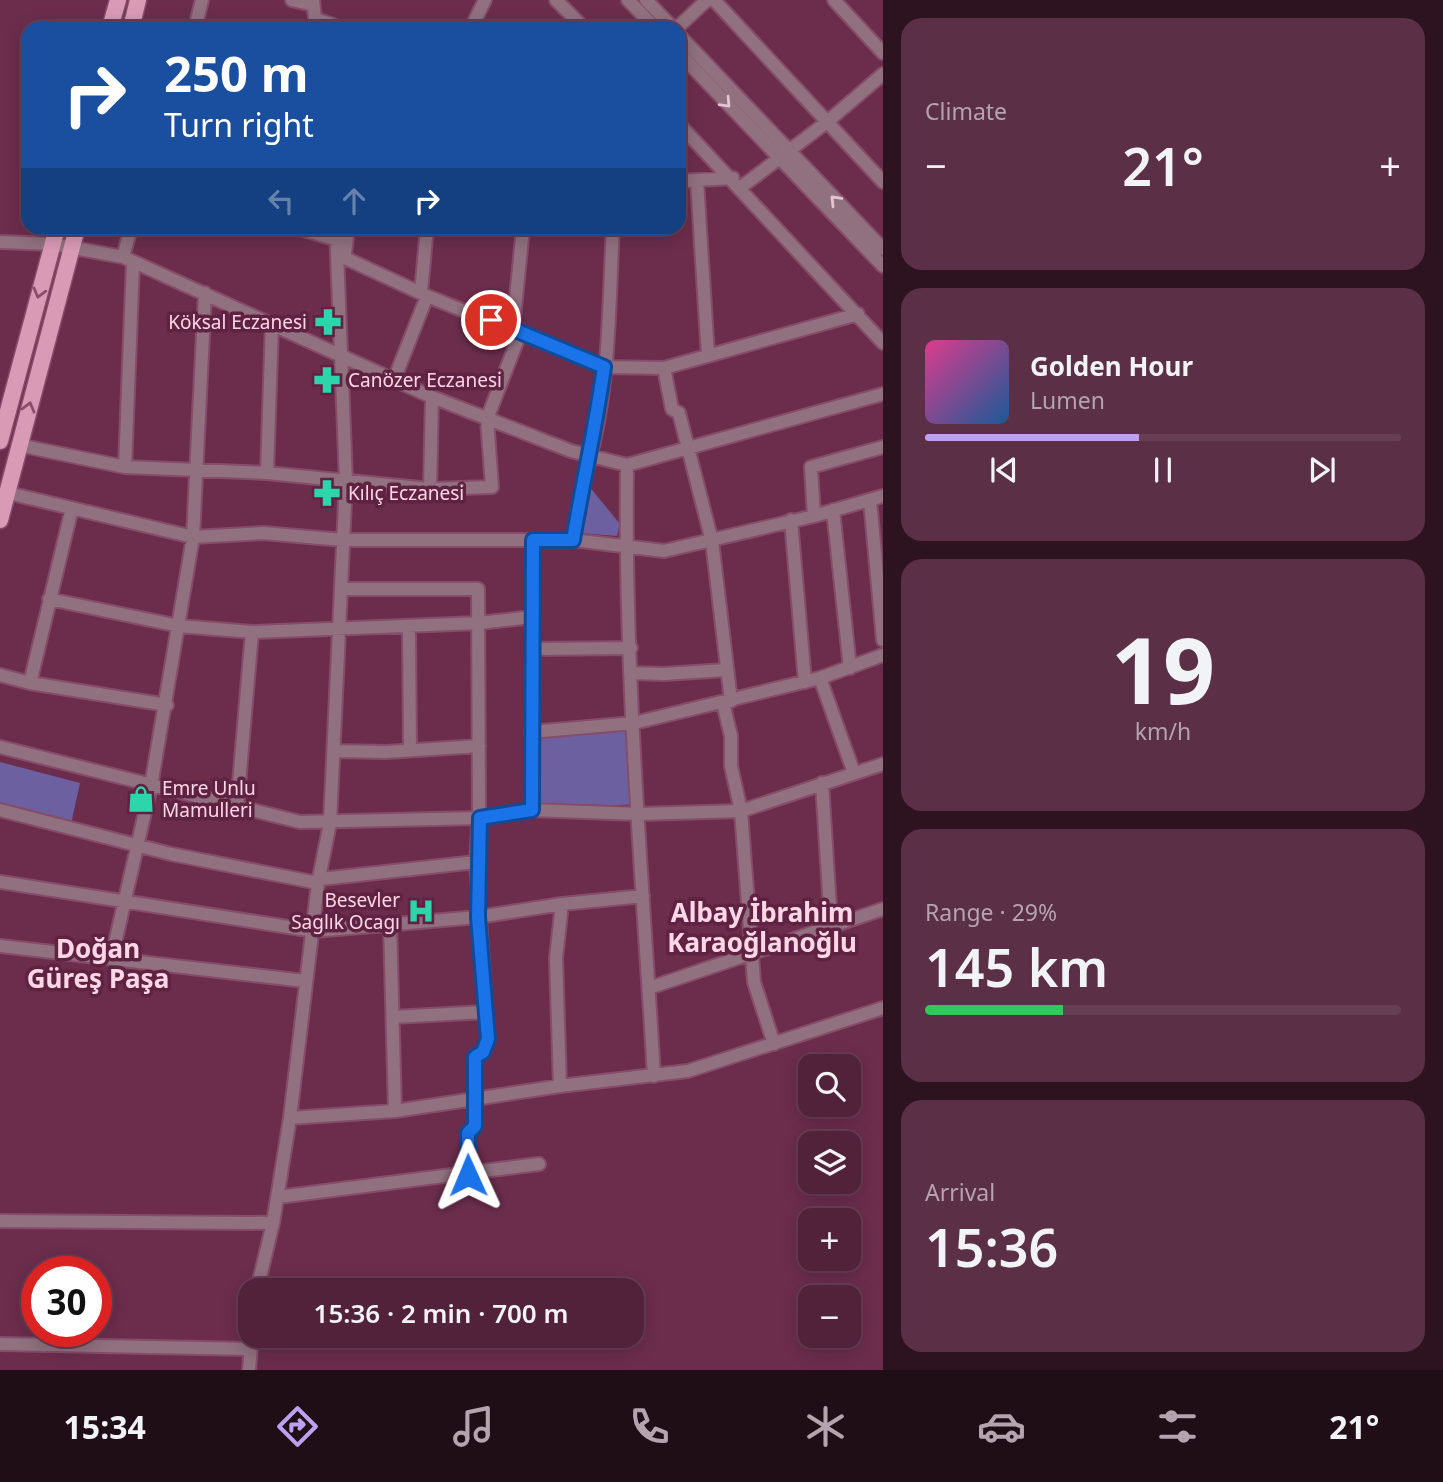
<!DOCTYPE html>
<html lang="en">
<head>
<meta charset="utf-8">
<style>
  :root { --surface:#51223a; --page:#5b2f45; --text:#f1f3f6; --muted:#b4a4af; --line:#673f54; --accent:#bca0f2 }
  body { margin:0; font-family:"Noto Sans",sans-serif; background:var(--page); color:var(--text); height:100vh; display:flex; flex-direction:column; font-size:26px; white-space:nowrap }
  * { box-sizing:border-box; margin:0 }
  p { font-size:23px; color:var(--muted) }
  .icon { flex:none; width:38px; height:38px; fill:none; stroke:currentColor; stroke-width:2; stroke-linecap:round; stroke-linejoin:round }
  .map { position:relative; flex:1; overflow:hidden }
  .sheet { display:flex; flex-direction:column; gap:18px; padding:18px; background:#2d1320; width:560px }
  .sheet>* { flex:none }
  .banner { position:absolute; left:21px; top:21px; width:665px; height:214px; border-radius:21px; box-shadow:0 4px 18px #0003,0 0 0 2px var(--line); background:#1a4fa0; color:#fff; overflow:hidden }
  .fabs { position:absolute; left:798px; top:1054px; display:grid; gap:14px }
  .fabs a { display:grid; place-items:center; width:63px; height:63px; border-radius:14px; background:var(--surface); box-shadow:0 4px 18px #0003,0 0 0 2px var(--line); font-size:35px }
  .speed { position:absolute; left:21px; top:1256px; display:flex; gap:14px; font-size:35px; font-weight:700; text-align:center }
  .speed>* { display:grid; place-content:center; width:91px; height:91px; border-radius:50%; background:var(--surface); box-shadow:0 4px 18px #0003,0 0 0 2px var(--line); line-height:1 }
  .speed .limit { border:10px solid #d22; background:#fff; color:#111 }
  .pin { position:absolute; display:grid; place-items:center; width:60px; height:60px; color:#fff; margin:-30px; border:4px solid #fff; border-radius:50%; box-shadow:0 2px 7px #0007 }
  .me { position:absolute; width:77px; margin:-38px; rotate:359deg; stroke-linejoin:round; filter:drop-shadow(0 0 5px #0008) }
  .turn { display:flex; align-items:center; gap:24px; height:147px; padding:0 28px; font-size:32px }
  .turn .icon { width:91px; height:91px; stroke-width:2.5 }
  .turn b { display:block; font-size:49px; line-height:60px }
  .lanes { display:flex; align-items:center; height:66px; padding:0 28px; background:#0003; justify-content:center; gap:35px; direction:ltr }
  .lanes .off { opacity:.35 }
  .big { font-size:52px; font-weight:600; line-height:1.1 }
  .sheet .widget { flex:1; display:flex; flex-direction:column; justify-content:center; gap:10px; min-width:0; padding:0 24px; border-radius:21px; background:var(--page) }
  .sheet .dial { align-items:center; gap:0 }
  .dial b { font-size:91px; line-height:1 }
  .song { display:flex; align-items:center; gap:21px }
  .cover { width:84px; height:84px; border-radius:10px; background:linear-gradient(135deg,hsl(330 70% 55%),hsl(210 70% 35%)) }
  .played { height:7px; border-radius:4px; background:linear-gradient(90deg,var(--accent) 45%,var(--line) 45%) }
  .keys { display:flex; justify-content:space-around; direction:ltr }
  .heat { display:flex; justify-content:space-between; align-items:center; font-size:38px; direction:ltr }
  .charge { height:10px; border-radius:5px; background:linear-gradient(90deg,#34c759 29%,var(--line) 0) }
  .trip { position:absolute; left:238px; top:1278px; width:406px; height:70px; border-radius:21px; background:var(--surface); box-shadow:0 4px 18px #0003,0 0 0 2px var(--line); font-weight:600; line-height:70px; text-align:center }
  .tab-bar { display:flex; height:112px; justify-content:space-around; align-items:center; background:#200e17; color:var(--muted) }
  .tab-bar .icon { width:49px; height:49px }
  .tab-bar .selected { color:var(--accent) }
  .tab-bar b { font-size:32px; color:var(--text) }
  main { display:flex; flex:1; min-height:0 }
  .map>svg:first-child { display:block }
  .green { fill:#6c60a1 }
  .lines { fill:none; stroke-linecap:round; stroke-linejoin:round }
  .minor-casing { stroke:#864c69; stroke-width:16 }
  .major-casing { stroke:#864c69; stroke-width:19 }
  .minor { stroke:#91717f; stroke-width:12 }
  .major { stroke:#d99ab6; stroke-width:16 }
  .oneway { stroke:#e8c3d2 }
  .oneway2 { stroke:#8a4c6b }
  .route-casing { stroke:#114b97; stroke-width:18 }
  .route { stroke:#1a73e8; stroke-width:12 }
  .labels { text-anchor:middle; stroke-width:7; stroke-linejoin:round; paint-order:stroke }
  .poi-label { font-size:19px; fill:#fed7e7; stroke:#602242; text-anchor:start }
  .district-label { font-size:26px; font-weight:bold; fill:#fed7e7; stroke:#602242 }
</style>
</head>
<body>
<main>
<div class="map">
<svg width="883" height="1370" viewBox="0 0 883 1370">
  <rect width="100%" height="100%" fill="#6c2d4d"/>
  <path class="green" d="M584 480 620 524 617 536 579 533Z
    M637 728 642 804 536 809 537 739Z
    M0 762 80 783 71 824 0 805Z"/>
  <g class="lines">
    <defs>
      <path id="minor" d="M292 0 313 5
        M313 0 316 28
        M556 0 584 28
        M628 0 655 28
        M646 0 673 28
        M714 0 883 182
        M834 0 883 53
        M316 19 342 28
        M195 28 202 0
        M471 28 485 0
        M677 28 707 0
        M679 35 883 249
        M679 53 883 266
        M679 124 883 343
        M679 181 733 178
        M697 181 708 356
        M740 188 827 122 883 74
        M297 228 338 240 345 258 427 296 604 367 664 368 858 314
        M0 242 52 244 123 257 432 397 571 451 627 465 883 394
        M345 254 348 228
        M123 257 131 228
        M421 292 427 228
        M513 328 523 228
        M664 368 672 409 679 413 712 541 731 701
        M394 380 427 296
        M18 445 125 467 267 473 430 489 492 487 487 419 521 331
        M627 465C624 669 642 873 654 1076
        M125 467 133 263
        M267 473 272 323
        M430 489 432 397
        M8 493 193 537 263 533 343 540H573L664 551 814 516 883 496
        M870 500 883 640
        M72 508 30 683 167 705
        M833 510 850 668
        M814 516 811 467 883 447
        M791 520 805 682
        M573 540C578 506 586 474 594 441 610 372 609 297 613 228
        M341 589H478L479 818 476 862 488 1039 483 1052 475 1057V1126L468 1133V1175
        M49 599 179 626 252 632 479 623 532 617
        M409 627 410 750
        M532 649 631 648
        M631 673 664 674 726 670
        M0 675 30 683
        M820 678 854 773
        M723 703 731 736V766L741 811 754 982 774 1044
        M531 732 634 723 820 678 883 655
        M0 747 300 822 479 818 532 810 639 814 741 811 883 764
        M334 751 386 752 479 746
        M822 783 831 924
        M237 807 252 632
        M0 810 171 854 318 883
        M532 810 533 540
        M321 879 476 862
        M0 882 314 931 478 917 562 904 643 896
        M390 924 395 1111
        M0 946 305 981
        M112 956 151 786 193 537 205 293
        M649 988 883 909
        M393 1017 486 1012
        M560 1086 688 1071 883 1008
        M290 1118 395 1111 560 1086 556 958 562 904
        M278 1197 539 1164
        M0 1221 273 1223
        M257 1290 273 1223 290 1118 318 883 330 823 346 481 336 228
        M0 1344 251 1349
        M249 1370 252 1335"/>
      <path id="major" d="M110 28 118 0
        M131 28 138 0
        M0 441 57 228
        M0 520 77 228"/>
    </defs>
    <use href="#minor" class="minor-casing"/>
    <use href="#major" class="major-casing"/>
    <use href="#minor" class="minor"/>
    <use href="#major" class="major"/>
  </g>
  <defs><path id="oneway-chevron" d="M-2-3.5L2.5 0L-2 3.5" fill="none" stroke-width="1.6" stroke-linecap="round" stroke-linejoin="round" transform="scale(1.75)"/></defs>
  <g class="oneway">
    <use href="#oneway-chevron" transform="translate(726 103) rotate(47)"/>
    <use href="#oneway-chevron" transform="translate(835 200) rotate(-134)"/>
  </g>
  <g class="oneway2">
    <use href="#oneway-chevron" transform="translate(39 293) rotate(105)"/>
    <use href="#oneway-chevron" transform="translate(29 407) rotate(-75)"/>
  </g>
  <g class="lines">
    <defs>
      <path id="route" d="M468 1175V1133L475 1126V1057L483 1052 488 1039 478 917 480 818 532 810 533 540H573C583 481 596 425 604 367L491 320"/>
    </defs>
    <use href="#route" class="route-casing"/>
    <use href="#route" class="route"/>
  </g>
  <defs>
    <symbol id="pharmacy-bare" viewBox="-9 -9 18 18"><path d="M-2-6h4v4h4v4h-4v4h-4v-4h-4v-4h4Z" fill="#2dd5ab" stroke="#602242" stroke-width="2.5" paint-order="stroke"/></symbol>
    <symbol id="shop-bare" viewBox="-9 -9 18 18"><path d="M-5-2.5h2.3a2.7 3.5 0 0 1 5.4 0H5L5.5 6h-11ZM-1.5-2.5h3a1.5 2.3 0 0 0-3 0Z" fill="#2dd5ab" stroke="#602242" stroke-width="2.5" paint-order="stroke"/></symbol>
    <symbol id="hospital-bare" viewBox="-9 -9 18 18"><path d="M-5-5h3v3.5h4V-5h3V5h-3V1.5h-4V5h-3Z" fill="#2dd5ab" stroke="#602242" stroke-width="2.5" paint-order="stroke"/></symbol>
  </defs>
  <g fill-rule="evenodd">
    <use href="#pharmacy-bare" x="309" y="303" width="38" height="38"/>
    <use href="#pharmacy-bare" x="308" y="361" width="38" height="38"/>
    <use href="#pharmacy-bare" x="308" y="474" width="38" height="38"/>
    <use href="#shop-bare" x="122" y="780" width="38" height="38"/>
    <use href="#hospital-bare" x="402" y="892" width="38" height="38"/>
  </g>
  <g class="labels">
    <g class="poi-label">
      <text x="307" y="329" text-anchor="end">Köksal Eczanesi</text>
      <text x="348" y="387">Canözer Eczanesi</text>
      <text x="348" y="500">Kılıç Eczanesi</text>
      <text x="162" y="795">Emre Unlu<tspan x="162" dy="22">Mamulleri</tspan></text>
      <text x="400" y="907" text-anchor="end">Besevler<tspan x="400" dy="22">Saglık Ocagı</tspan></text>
    </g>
    <g class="district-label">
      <text x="762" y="922">Albay İbrahim<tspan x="762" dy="30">Karaoğlanoğlu</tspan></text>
      <text x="98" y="958">Doğan<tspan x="98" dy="30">Güreş Paşa</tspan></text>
    </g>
  </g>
</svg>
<div class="fabs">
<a><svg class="icon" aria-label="search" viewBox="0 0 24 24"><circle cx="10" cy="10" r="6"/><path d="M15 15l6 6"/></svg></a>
<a><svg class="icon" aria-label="layers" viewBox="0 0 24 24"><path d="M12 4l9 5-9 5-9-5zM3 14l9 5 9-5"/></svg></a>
<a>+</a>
<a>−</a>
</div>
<div class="speed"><div class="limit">30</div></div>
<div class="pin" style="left:491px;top:320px;background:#d93025"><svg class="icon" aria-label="arrive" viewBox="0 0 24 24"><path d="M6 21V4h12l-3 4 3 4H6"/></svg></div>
<svg class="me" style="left:468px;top:1175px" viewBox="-20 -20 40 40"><path d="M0-17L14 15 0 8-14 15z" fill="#1a73e8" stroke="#fff" stroke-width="4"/></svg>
<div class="trip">15:36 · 2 min · 700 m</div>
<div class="banner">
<div class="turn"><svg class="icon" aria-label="right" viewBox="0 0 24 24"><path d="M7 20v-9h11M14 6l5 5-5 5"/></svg><div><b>250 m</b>Turn right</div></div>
<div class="lanes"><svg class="icon off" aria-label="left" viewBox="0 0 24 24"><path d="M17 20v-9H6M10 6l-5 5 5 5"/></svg><svg class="icon off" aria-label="ahead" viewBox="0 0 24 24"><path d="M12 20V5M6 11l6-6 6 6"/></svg><svg class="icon" aria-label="right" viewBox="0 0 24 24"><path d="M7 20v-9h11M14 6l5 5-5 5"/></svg></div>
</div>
</div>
<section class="sheet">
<div class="widget"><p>Climate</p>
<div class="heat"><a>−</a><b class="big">21°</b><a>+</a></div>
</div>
<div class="widget">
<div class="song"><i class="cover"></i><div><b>Golden Hour</b><p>Lumen</p></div></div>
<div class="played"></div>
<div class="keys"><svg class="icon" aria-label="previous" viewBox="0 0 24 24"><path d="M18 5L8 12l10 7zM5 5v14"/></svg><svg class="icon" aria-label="pause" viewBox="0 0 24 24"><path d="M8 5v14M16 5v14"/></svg><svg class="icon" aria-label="next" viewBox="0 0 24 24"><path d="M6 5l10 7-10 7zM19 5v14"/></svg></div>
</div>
<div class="widget dial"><b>19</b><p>km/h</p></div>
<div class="widget"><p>Range · 29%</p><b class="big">145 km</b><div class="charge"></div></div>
<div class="widget"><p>Arrival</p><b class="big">15:36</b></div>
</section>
</main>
<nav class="tab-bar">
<b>15:34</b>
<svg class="icon selected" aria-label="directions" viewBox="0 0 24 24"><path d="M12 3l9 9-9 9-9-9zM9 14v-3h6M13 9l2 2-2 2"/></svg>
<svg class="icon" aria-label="music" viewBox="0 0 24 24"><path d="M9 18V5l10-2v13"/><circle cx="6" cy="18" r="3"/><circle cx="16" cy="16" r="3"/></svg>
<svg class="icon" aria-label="phone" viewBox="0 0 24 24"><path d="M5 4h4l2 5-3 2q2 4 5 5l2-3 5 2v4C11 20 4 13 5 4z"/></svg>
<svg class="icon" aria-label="climate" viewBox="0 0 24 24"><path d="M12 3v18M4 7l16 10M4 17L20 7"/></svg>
<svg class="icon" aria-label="car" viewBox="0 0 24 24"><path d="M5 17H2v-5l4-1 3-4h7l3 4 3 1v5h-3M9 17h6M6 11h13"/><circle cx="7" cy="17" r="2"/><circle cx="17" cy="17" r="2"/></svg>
<svg class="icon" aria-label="filters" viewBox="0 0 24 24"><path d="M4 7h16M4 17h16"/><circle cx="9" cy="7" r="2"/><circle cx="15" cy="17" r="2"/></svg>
<b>21°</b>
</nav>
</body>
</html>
